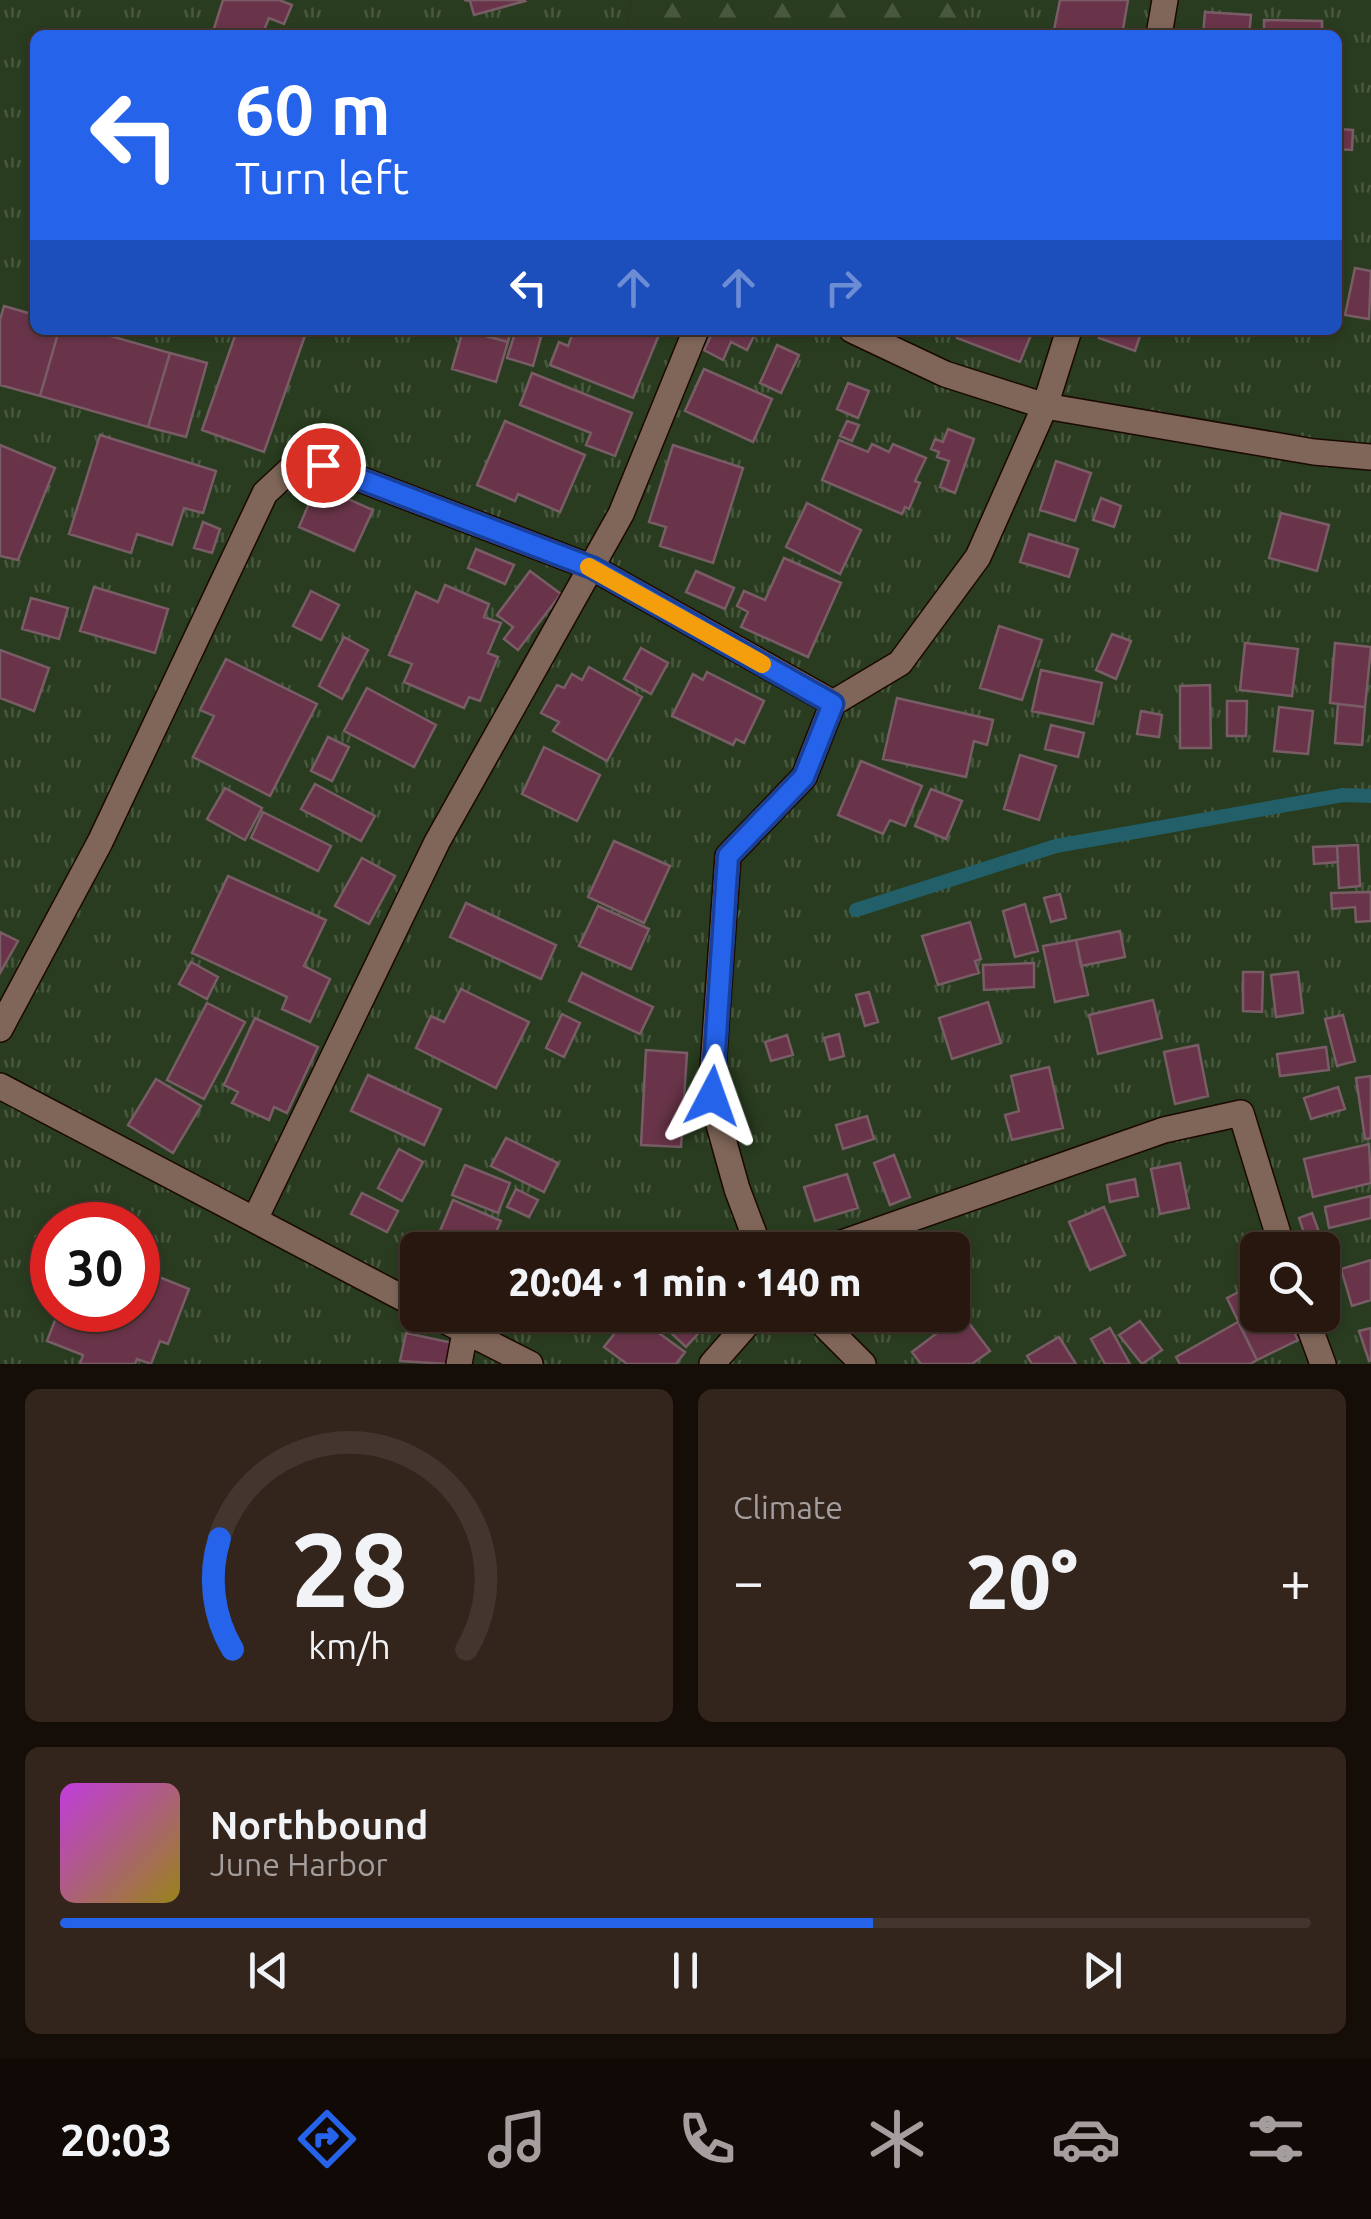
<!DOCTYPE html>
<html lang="en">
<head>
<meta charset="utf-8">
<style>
  :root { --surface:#27170e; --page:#33241c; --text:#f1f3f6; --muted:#a49f9e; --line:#43362e; --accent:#2563eb }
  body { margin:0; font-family:Ubuntu,sans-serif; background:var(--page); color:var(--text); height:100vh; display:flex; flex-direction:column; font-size:38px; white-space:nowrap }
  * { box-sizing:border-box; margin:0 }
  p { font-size:32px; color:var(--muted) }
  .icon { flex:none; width:55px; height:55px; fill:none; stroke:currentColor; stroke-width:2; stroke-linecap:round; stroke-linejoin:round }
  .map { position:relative; height:1364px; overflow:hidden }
  .side { display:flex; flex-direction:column; gap:25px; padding:25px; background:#150d08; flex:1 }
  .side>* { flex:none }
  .top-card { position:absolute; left:30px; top:30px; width:1312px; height:305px; border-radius:15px; box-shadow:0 2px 8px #0004,0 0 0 2px var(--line); background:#2563eb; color:#fff; overflow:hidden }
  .controls { position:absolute; left:1240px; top:1232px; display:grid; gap:20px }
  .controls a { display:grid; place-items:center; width:100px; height:100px; border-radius:15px; background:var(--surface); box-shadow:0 2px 8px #0004,0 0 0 2px var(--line); font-size:50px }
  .speed { position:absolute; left:30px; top:1202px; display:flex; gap:20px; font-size:50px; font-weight:700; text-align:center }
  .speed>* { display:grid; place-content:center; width:130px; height:130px; border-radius:50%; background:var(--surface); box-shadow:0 2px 8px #0004,0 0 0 2px var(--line); line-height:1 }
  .speed .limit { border:15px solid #d22; background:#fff; color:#111 }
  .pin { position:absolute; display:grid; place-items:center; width:85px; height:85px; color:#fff; margin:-42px; border:5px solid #fff; border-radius:50%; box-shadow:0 2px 10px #0007 }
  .me { position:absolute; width:110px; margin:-55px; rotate:4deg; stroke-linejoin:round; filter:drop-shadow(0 0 8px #0008) }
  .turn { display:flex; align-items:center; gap:35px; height:210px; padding:0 40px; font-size:45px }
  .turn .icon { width:130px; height:130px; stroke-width:2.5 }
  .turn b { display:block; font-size:70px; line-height:85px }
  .lanes { display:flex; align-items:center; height:95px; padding:0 40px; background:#0003; justify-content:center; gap:50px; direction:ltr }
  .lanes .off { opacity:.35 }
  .big { font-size:75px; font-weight:800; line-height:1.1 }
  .side .card { flex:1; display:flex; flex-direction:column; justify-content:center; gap:15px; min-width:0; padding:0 35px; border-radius:15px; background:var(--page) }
  .side .dial { align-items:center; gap:0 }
  .dial svg { height:260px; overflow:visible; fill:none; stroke:var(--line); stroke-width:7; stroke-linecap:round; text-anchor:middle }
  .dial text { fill:var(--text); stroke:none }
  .song { display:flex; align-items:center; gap:30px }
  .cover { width:120px; height:120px; border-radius:15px; background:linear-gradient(135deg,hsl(290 70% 55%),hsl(50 70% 35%)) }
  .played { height:10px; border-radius:5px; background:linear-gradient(90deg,var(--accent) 65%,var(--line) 65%) }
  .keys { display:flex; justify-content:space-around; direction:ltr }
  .heat { display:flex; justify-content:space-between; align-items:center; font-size:55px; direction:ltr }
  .side .tiles { flex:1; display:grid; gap:25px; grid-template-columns:1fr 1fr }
  .card:last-child { grid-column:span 2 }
  .trip { position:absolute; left:400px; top:1232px; width:570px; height:100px; border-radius:15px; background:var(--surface); box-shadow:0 2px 8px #0004,0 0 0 2px var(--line); font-weight:800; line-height:100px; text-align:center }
  .menu { display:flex; height:160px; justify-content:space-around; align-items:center; background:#100906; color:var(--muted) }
  .menu .icon { width:70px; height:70px }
  .menu .active { color:var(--accent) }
  .menu b { font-size:45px; color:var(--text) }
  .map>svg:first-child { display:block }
  .forest { fill:url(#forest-firs) }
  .park { fill:url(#park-tufts); fill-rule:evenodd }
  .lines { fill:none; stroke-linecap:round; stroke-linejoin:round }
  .stream { stroke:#225f69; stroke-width:14 }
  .building { fill:#693449; stroke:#795d66; stroke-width:2.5 }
  .street-casing { stroke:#1a0801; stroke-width:28 }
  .street { stroke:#7f6658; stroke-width:25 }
  .route-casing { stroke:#184099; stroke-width:25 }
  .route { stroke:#2563eb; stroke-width:18 }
  .slow { stroke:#f59e0b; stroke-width:18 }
</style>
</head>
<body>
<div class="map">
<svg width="1371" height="1364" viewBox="0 0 1371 1364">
  <defs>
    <pattern id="forest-firs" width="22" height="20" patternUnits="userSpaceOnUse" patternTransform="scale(2.5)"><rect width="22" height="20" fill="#293c1f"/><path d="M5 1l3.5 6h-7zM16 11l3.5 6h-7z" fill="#48583e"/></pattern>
    <pattern id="park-tufts" width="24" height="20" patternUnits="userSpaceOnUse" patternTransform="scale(2.5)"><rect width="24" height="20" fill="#293c1f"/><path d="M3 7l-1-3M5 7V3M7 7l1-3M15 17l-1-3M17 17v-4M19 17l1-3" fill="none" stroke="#48583e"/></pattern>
  </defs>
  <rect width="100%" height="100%" fill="#341f13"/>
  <path class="forest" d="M632 0H952L971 26 969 35H624Z"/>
  <path class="park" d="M0 0H632L624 35H35V330H1338V35H969L971 26 952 0H1371V1364H0ZM52 1225H138V1310H52ZM418 1250H952V1315H418ZM1258 1250H1322V1315H1258Z"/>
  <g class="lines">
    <path class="stream" d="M856 910 1056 846 1343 795 1371 796"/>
  </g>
  <path class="building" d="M223 0H279L292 5 284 24 269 18 262 35H212Z
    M464 0H524L525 1 474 15 470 1Z
    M1060 0H1128L1122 35H1053Z
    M1205 12 1251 15 1249 35H1203Z
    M1264 20 1322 21V35H1264Z
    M1338 129 1353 130 1352 150 1338 149Z
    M1355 268 1371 271 1369 319 1345 315Z
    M4 306 35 315V330H59L40 396 0 385V320Z
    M59 330H90L170 353 148 427 40 396Z
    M237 330H307L264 452 202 430Z
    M463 330 508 342 496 382 452 369Z
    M465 330H511L508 342Z
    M516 330 541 337 533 366 507 358Z
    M574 330H661L633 398 550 365 559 342 568 346Z
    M714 330H757L747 350 731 342 723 360 704 350Z
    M960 330H1033L1020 362 957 338Z
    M1102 330H1142L1135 351 1099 338Z
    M777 345 799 355 781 393 760 383Z
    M170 353 207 363 186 437 148 427Z
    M704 369 772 399 753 442 685 411Z
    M532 373 632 413 615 456 586 445 591 433 520 405Z
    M848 383 869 391 858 418 837 409Z
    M505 421 585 455 560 512 518 494 515 501 477 485Z
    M847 421 859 425 852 441 840 436Z
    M948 429 974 439 955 493 940 487 949 461 937 457 939 452 931 449 935 439 943 442Z
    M100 435 216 471 203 513 184 508 172 545 137 534 131 553 69 534Z
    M839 440 868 452 872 444 889 452 893 444 926 458 915 481 920 483 909 509 905 507 902 514 822 480Z
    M0 445 55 468 18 560 0 556Z
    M673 445 743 468 713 563 660 546 666 527 649 522Z
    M1056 461 1091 473 1075 521 1040 510Z
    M317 485 373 510 354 551 299 527Z
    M1101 498 1121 506 1114 527 1093 520Z
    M807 503 861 530 840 574 786 547Z
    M1281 513 1329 525 1317 571 1269 558Z
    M203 522 220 529 212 553 194 548Z
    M1029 534 1078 549 1069 577 1020 562Z
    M476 549 514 565 505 584 468 568Z
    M784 558 841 583 808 657 741 627 748 612 737 606 744 591 765 600Z
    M530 571 561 594 518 650 504 639 513 627 497 615Z
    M696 571 734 588 725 609 686 592Z
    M445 585 489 604 484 617 501 623 488 653 498 657 480 701 469 697 464 708 404 682 412 664 389 655 416 592 438 602Z
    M94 587 168 609 155 653 80 631Z
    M311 591 339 605 321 640 293 626Z
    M31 598 68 608 59 639 22 629Z
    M999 626 1042 640 1022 700 980 688Z
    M1112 634 1131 641 1116 679 1096 670Z
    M344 637 368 650 342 699 319 686Z
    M1245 643 1298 649 1292 696 1240 690Z
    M1335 643 1371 647 1365 707 1330 703Z
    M641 648 668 663 651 694 624 679Z
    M0 650 49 668 34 711 0 698Z
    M226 659 317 704 270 796 193 757 214 716 200 710Z
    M589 667 642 697 607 761 553 731 559 722 541 713 557 685 564 688 572 674 582 680Z
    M1041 670 1102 683 1093 724 1032 711Z
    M707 672 764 701 744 743 736 739 733 745 672 716 693 674 703 680Z
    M1210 685 1211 748H1180V686Z
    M367 688 436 725 414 767 344 731Z
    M897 698 993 720 987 745 974 741 966 777 883 759Z
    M1227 701H1247L1246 736H1227Z
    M1338 704 1365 707 1362 745 1335 743Z
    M1279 707 1313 711 1308 754 1274 751Z
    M1141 711 1162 715 1159 737 1137 734Z
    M1051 725 1084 733 1078 757 1045 749Z
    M328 737 349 747 332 781 311 771Z
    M544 747 600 775 577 821 522 794Z
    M1020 755 1056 766 1039 820 1004 809Z
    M861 761 922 786 905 826 890 820 883 834 838 815Z
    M315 784 375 816 361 841 301 809Z
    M225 788 262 808 245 840 207 819Z
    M931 789 962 801 946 839 915 826Z
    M263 812 331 846 318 871 251 838Z
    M614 841 670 866 644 923 588 897Z
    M1358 845 1360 886 1339 888 1337 846Z
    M1337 846 1338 862 1314 864 1313 847Z
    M362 858 395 876 369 924 335 906Z
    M228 876 326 920 304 966 330 979 310 1022 282 1009 287 997 192 953Z
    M1371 892V921L1356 922 1355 907 1332 909 1331 893Z
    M1060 894 1066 918 1051 922 1044 898Z
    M466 903 556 945 541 979 450 937Z
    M1025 904 1038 951 1015 957 1003 911Z
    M598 906 649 929 631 969 579 946Z
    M970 922 981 959 975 961 979 973 938 985 922 936Z
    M1120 931 1125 957 1081 966 1076 940Z
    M0 932 18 941 0 973Z
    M1076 940 1088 995 1055 1002 1043 946Z
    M191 962 218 977 207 999 179 984Z
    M1034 963V987L984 990 983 965Z
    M1243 972H1263L1262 1012 1243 1011Z
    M1298 972 1303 1013 1276 1017 1271 975Z
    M582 973 653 1007 640 1034 569 1001Z
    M461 989 529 1022 496 1088 416 1048 431 1016 444 1022Z
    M869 992 878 1022 865 1026 856 995Z
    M1153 1000 1162 1038 1098 1054 1089 1015Z
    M988 1002 1001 1043 952 1059 939 1018Z
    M207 1003 245 1022 204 1099 167 1080Z
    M562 1014 580 1023 564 1057 546 1048Z
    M1343 1015 1355 1061 1337 1066 1325 1019Z
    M255 1018 318 1047 287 1113 274 1107 269 1120 232 1103 238 1092 224 1085Z
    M839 1034 844 1056 830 1060 824 1038Z
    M787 1035 793 1055 771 1061 765 1042Z
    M1198 1045 1208 1096 1175 1104 1164 1052Z
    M1326 1047 1329 1070 1280 1076 1277 1054Z
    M646 1050 687 1053 681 1147 641 1145Z
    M1049 1067 1063 1128 1012 1140 1005 1115 1019 1111 1011 1076Z
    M368 1075 441 1109 424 1145 351 1111Z
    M1371 1076V1138L1365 1139 1356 1078Z
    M156 1079 201 1106 173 1153 128 1125Z
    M1338 1087 1345 1109 1311 1119 1304 1098Z
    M867 1116 874 1139 843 1149 836 1125Z
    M506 1138 558 1163 544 1192 491 1166Z
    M1369 1144 1371 1183 1313 1197 1304 1159Z
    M399 1149 423 1162 402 1201 378 1188Z
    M894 1155 910 1197 890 1205 874 1163Z
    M1180 1163 1189 1208 1160 1214 1151 1169Z
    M465 1165 510 1183 498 1213 452 1195Z
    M847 1174 858 1208 815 1221 804 1187Z
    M1135 1179 1138 1196 1110 1202 1107 1185Z
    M516 1189 538 1200 529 1217 507 1207Z
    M362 1193 398 1211 387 1232 351 1214Z
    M1371 1196V1218L1329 1228 1325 1207Z
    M453 1200 501 1221 488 1250H432Z
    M1104 1207 1125 1255 1090 1270 1069 1222Z
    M1312 1213 1319 1232 1305 1236 1299 1218Z
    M1371 1260V1300L1352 1306 1341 1269Z
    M149 1273 189 1289 168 1344 160 1341 151 1364 137 1359 135 1364H80L83 1355 47 1341 59 1310H138V1280L146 1284Z
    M1258 1282V1315H1285L1298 1340 1257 1360 1227 1298Z
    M962 1314 990 1351 972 1364H921L912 1352Z
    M538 1315H574L570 1330 537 1321Z
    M629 1315H634L685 1352 676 1364H627L604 1347Z
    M685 1315H690L703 1328 686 1347 669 1331Z
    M1140 1321 1162 1350 1142 1364 1119 1335Z
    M1238 1322 1257 1360 1250 1364H1180L1176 1357Z
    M1110 1328 1130 1364H1105L1091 1339Z
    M1371 1328V1360L1369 1361 1359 1331Z
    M406 1333 453 1343 448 1364 400 1361Z
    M1059 1337 1076 1364H1032L1027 1356Z"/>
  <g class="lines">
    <defs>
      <path id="street" d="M1159 35 1165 0
        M852 330 945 374 1045 406 1314 452 1371 457
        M0 1029 100 842 265 493 292 468 323 465 593 568 833 703
        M0 1086 418 1306
        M255 1219 437 842 621 514 696 330
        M760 1250 737 1189 711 1096 728 856 804 777 833 703 900 663 978 557 1045 406 1069 330
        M822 1250 1164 1130 1241 1113 1283 1250
        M434 1315 530 1364
        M814 1315 863 1364
        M1305 1315 1323 1364
        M459 1364 465 1332
        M712 1364 755 1315"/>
    </defs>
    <use href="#street" class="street-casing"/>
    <use href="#street" class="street"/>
  </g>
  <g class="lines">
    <defs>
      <path id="route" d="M323 465 593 568 833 704 804 777 728 856 712 1096"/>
    </defs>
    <use href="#route" class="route-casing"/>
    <use href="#route" class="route"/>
    <path class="slow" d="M589 567 762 664"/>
  </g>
</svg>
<div class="controls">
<a><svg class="icon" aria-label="search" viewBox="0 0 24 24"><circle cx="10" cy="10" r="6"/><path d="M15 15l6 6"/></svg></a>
</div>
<div class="speed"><div class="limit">30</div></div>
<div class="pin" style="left:323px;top:465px;background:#d93025"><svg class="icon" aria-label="arrive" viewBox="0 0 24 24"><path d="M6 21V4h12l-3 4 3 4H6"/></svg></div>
<svg class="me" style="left:712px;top:1096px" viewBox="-20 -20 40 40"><path d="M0-17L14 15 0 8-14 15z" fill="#2563eb" stroke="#fff" stroke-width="4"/></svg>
<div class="trip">20:04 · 1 min · 140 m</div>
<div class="top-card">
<div class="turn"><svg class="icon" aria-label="left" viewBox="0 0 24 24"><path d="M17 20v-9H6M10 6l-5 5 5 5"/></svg><div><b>60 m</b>Turn left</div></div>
<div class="lanes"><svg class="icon" aria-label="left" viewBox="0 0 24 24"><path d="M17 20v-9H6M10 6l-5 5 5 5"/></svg><svg class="icon off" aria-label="ahead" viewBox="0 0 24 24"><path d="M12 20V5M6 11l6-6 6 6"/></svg><svg class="icon off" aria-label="ahead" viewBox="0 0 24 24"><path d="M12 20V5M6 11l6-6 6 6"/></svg><svg class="icon off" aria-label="right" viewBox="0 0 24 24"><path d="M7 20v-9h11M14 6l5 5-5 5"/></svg></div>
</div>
</div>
<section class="side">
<div class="tiles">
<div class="card dial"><svg viewBox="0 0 100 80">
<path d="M14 69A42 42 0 1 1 86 69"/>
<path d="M14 69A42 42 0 0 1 10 35" stroke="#2563eb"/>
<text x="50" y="56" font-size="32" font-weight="700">28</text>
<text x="50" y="72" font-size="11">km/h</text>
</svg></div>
<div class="card"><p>Climate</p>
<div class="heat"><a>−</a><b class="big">20°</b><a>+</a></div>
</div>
<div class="card">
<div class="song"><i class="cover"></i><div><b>Northbound</b><p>June Harbor</p></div></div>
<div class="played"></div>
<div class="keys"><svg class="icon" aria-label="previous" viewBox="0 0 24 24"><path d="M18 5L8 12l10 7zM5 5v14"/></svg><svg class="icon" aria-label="pause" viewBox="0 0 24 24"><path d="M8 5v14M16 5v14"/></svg><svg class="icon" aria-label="next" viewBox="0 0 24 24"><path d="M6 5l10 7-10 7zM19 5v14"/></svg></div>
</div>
</div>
</section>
<nav class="menu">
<b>20:03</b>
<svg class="icon active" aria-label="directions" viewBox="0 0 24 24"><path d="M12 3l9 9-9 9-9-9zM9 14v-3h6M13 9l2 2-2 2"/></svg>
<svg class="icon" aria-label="music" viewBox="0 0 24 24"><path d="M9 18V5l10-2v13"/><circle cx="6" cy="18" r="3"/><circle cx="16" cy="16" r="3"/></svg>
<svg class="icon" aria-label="phone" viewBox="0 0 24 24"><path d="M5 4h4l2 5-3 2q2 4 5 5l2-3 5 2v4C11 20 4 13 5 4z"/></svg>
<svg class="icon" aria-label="climate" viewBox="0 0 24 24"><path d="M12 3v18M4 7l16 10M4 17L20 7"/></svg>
<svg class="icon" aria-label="car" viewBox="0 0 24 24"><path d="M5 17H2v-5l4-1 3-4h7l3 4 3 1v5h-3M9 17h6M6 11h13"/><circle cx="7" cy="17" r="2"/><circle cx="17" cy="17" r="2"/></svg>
<svg class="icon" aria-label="filters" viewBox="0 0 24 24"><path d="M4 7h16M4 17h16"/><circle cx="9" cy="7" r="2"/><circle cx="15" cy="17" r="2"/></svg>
</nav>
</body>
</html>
